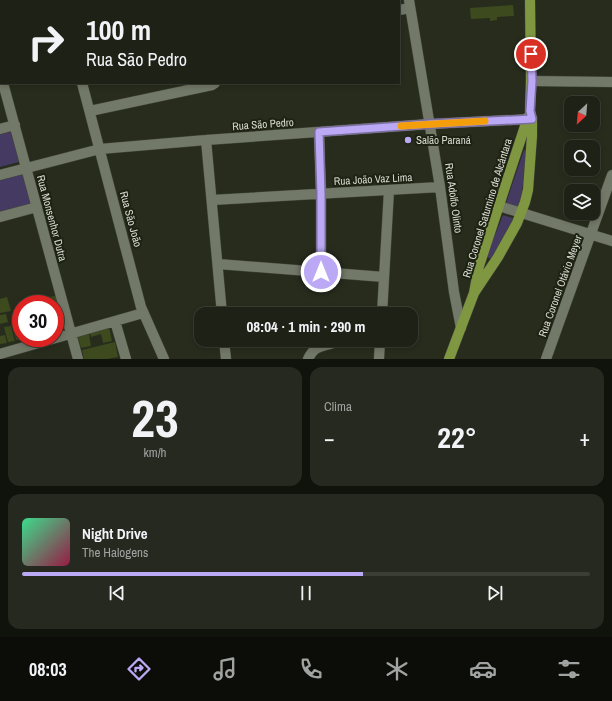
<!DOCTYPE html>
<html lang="pt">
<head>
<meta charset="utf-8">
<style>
  :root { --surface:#1d2116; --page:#25291f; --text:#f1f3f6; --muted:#a0a3a1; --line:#3b3e35; --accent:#bca9f5 }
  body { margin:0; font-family:"Archivo Narrow",sans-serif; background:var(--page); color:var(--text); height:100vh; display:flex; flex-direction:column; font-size:15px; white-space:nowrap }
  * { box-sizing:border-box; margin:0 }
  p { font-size:13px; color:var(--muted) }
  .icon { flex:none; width:22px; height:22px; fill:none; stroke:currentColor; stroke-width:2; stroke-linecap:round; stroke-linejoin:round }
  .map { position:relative; height:359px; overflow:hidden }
  .drawer { display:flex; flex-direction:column; gap:8px; padding:8px; background:#10120c; flex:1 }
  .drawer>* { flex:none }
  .banner { position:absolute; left:0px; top:0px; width:400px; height:84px; box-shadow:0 2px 6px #0003,0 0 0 1px var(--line); background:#1d2116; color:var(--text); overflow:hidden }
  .needle { width:26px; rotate:206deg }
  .controls { position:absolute; left:564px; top:96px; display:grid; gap:8px }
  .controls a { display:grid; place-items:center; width:36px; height:36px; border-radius:8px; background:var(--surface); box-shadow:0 2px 6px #0003,0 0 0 1px var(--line); font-size:20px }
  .speed { position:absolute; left:12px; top:295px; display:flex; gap:8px; font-size:20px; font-weight:700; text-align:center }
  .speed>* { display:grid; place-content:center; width:52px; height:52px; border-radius:50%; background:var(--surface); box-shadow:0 2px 6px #0003,0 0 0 1px var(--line); line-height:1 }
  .speed .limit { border:6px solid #d22; background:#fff; color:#111 }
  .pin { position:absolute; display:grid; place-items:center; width:34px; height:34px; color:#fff; margin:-17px; border:2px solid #fff; border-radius:50%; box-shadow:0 1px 4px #0007 }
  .me { position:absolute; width:44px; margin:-22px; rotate:0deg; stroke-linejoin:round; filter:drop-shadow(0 0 3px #0008) }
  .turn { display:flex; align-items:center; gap:14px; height:84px; padding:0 20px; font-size:18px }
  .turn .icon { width:52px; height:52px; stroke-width:2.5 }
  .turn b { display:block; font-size:28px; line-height:34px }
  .big { font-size:30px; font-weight:700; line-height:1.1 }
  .drawer .widget { flex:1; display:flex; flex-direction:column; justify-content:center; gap:6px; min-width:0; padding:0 14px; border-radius:12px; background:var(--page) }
  .drawer .dial { align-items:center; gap:0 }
  .dial b { font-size:52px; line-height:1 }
  .song { display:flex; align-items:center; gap:12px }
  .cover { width:48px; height:48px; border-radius:6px; background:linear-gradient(135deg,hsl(150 70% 55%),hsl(340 70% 35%)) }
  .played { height:4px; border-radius:2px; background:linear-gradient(90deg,var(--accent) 60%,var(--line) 60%) }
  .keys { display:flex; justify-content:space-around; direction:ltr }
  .heat { display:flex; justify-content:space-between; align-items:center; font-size:22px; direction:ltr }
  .drawer .tiles { flex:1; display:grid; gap:8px; grid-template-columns:1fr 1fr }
  .widget:last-child { grid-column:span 2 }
  .trip { position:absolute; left:194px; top:307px; width:224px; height:40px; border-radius:12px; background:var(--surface); box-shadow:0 2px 6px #0003,0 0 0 1px var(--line); font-weight:700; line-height:40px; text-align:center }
  .dock { display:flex; height:64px; justify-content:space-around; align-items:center; background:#0c0d09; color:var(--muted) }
  .dock .icon { width:28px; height:28px }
  .dock .selected { color:var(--accent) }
  .dock b { font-size:18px; color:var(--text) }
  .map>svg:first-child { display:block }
  .green { fill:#453a61 }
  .building { fill:#3c4a1e }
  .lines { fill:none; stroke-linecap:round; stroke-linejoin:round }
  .minor-casing { stroke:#44483b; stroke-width:11 }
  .major-casing { stroke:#44483b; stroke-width:11 }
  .minor { stroke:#737968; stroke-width:10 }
  .major { stroke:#809742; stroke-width:10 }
  .route-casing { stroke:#7a6e9f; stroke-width:10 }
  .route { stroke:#bca9f5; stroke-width:7 }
  .slow { stroke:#f59e0b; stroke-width:7 }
  .poi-dot { fill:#bca9f5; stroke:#1d2213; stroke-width:1.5 }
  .labels { text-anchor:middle; stroke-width:4; stroke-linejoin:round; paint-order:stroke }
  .street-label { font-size:11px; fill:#d7dbd1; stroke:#1d2213 }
  .poi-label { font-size:11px; fill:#d7dbd1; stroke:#1d2213; text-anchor:start }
</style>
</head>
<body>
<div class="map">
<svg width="612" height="359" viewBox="0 0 612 359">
  <rect width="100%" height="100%" fill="#272c1d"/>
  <path class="green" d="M11 132 19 162 0 167V134Z
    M524 150 527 151 520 208 506 203Z
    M25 173 33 204 0 212V179Z
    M503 215 516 219 492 259 486 257Z"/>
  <path class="building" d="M513 5 514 16 497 17V20L490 21V18L471 19 470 8Z
    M56 296 64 325 55 327V304H50L48 297Z
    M7 297 11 311 0 313V299Z
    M6 314 8 322 0 324V315Z
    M19 324 21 331V339L16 340 12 325Z
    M11 326 15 341 8 342 4 327Z
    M109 327 112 341 103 343 101 334 91 337 90 332Z
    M89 334 91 346 81 348 78 337Z
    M5 335 7 343 0 344V336Z
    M115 342 118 357 107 359H84L82 350Z"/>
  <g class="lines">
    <defs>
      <path id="minor" d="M61 0V1
        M259 0V1
        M409 0 440 187 454 292 461 328
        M399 10 410 8
        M531 81 612 82
        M3 83 78 359
        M82 83 141 307 164 359
        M90 111 212 85 215 83
        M0 129 15 125
        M319 132 321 194V272
        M206 140 222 314
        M0 175 100 149 206 140 430 124 532 119
        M212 200 440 187
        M499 206 612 241
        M0 217 37 207
        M218 264 384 277
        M382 314 389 190
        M115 321 126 359
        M224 340 226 359
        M0 354 143 313
        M308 359C314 346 321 347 333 343
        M379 359 380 340
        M546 359 612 175"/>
      <path id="major" d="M474 293 498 257 517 223 525 202 528 190 532 136V119L530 111 531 81 530 0
        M449 359 474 293 479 266 528 117"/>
    </defs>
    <use href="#minor" class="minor-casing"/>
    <use href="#major" class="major-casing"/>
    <use href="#minor" class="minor"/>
    <use href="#major" class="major"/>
  </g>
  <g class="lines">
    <defs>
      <path id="route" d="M321 272V194L319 132 430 124 532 119 530 111 532 81 531 54"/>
    </defs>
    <use href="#route" class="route-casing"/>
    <use href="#route" class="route"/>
    <path class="slow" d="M401 126 485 121"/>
  </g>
  <circle class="poi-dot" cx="408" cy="140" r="4"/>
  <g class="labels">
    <g class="street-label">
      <text transform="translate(263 124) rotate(-4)" y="4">Rua São Pedro</text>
      <text transform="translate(373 179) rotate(-3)" y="4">Rua João Vaz Lima</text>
      <text transform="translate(454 198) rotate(82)" y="4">Rua Adolfo Olinto</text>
      <text transform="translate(487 208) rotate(-73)" y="4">Rua Coronel Saturnino de Alcântara</text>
      <text transform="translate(52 218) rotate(75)" y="4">Rua Monsenhor Dutra</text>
      <text transform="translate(131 219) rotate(75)" y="4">Rua São João</text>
      <text transform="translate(560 286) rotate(-70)" y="4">Rua Coronel Otávio Meyer</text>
    </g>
    <g class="poi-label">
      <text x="416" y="144">Salão Paraná</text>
    </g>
  </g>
</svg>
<div class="controls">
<a><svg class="needle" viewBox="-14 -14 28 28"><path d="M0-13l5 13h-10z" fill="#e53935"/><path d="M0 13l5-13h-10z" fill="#a0a3a1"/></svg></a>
<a><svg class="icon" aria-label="search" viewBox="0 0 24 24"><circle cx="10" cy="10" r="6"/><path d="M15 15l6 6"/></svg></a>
<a><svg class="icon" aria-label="layers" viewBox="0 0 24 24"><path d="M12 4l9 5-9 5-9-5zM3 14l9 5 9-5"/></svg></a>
</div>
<div class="speed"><div class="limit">30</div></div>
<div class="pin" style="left:531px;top:54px;background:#d93025"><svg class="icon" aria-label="arrive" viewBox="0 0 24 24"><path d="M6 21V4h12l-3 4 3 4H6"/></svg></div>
<svg class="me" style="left:321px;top:272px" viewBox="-20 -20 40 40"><circle r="17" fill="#bca9f5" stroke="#fff" stroke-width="3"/><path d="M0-11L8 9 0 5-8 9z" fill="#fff"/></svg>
<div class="trip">08:04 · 1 min · 290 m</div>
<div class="banner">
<div class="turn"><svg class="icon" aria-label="right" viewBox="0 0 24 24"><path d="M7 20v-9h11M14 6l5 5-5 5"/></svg><div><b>100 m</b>Rua São Pedro</div></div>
</div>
</div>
<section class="drawer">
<div class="tiles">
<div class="widget dial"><b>23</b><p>km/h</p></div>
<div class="widget"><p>Clima</p>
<div class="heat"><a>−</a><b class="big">22°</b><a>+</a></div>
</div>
<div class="widget">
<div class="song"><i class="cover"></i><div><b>Night Drive</b><p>The Halogens</p></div></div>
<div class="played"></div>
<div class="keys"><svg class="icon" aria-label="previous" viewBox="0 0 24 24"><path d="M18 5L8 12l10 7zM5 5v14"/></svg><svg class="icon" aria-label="pause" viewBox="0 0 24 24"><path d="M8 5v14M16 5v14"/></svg><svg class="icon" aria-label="next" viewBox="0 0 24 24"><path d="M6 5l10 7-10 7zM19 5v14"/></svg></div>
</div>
</div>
</section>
<nav class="dock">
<b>08:03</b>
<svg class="icon selected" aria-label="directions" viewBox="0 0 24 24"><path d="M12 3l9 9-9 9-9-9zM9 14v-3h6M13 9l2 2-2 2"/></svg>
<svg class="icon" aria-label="music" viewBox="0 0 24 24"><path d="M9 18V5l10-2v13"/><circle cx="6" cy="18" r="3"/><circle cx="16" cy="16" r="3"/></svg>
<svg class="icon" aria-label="phone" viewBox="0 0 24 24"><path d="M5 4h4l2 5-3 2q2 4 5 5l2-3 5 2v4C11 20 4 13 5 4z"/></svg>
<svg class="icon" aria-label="climate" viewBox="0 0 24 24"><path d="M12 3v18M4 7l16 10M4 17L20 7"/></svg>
<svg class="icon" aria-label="car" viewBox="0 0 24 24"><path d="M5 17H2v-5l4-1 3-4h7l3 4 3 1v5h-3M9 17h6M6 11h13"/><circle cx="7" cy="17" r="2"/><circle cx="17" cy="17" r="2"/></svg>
<svg class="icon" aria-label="filters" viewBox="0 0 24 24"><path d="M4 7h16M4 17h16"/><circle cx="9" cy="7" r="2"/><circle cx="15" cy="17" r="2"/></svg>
</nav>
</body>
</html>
